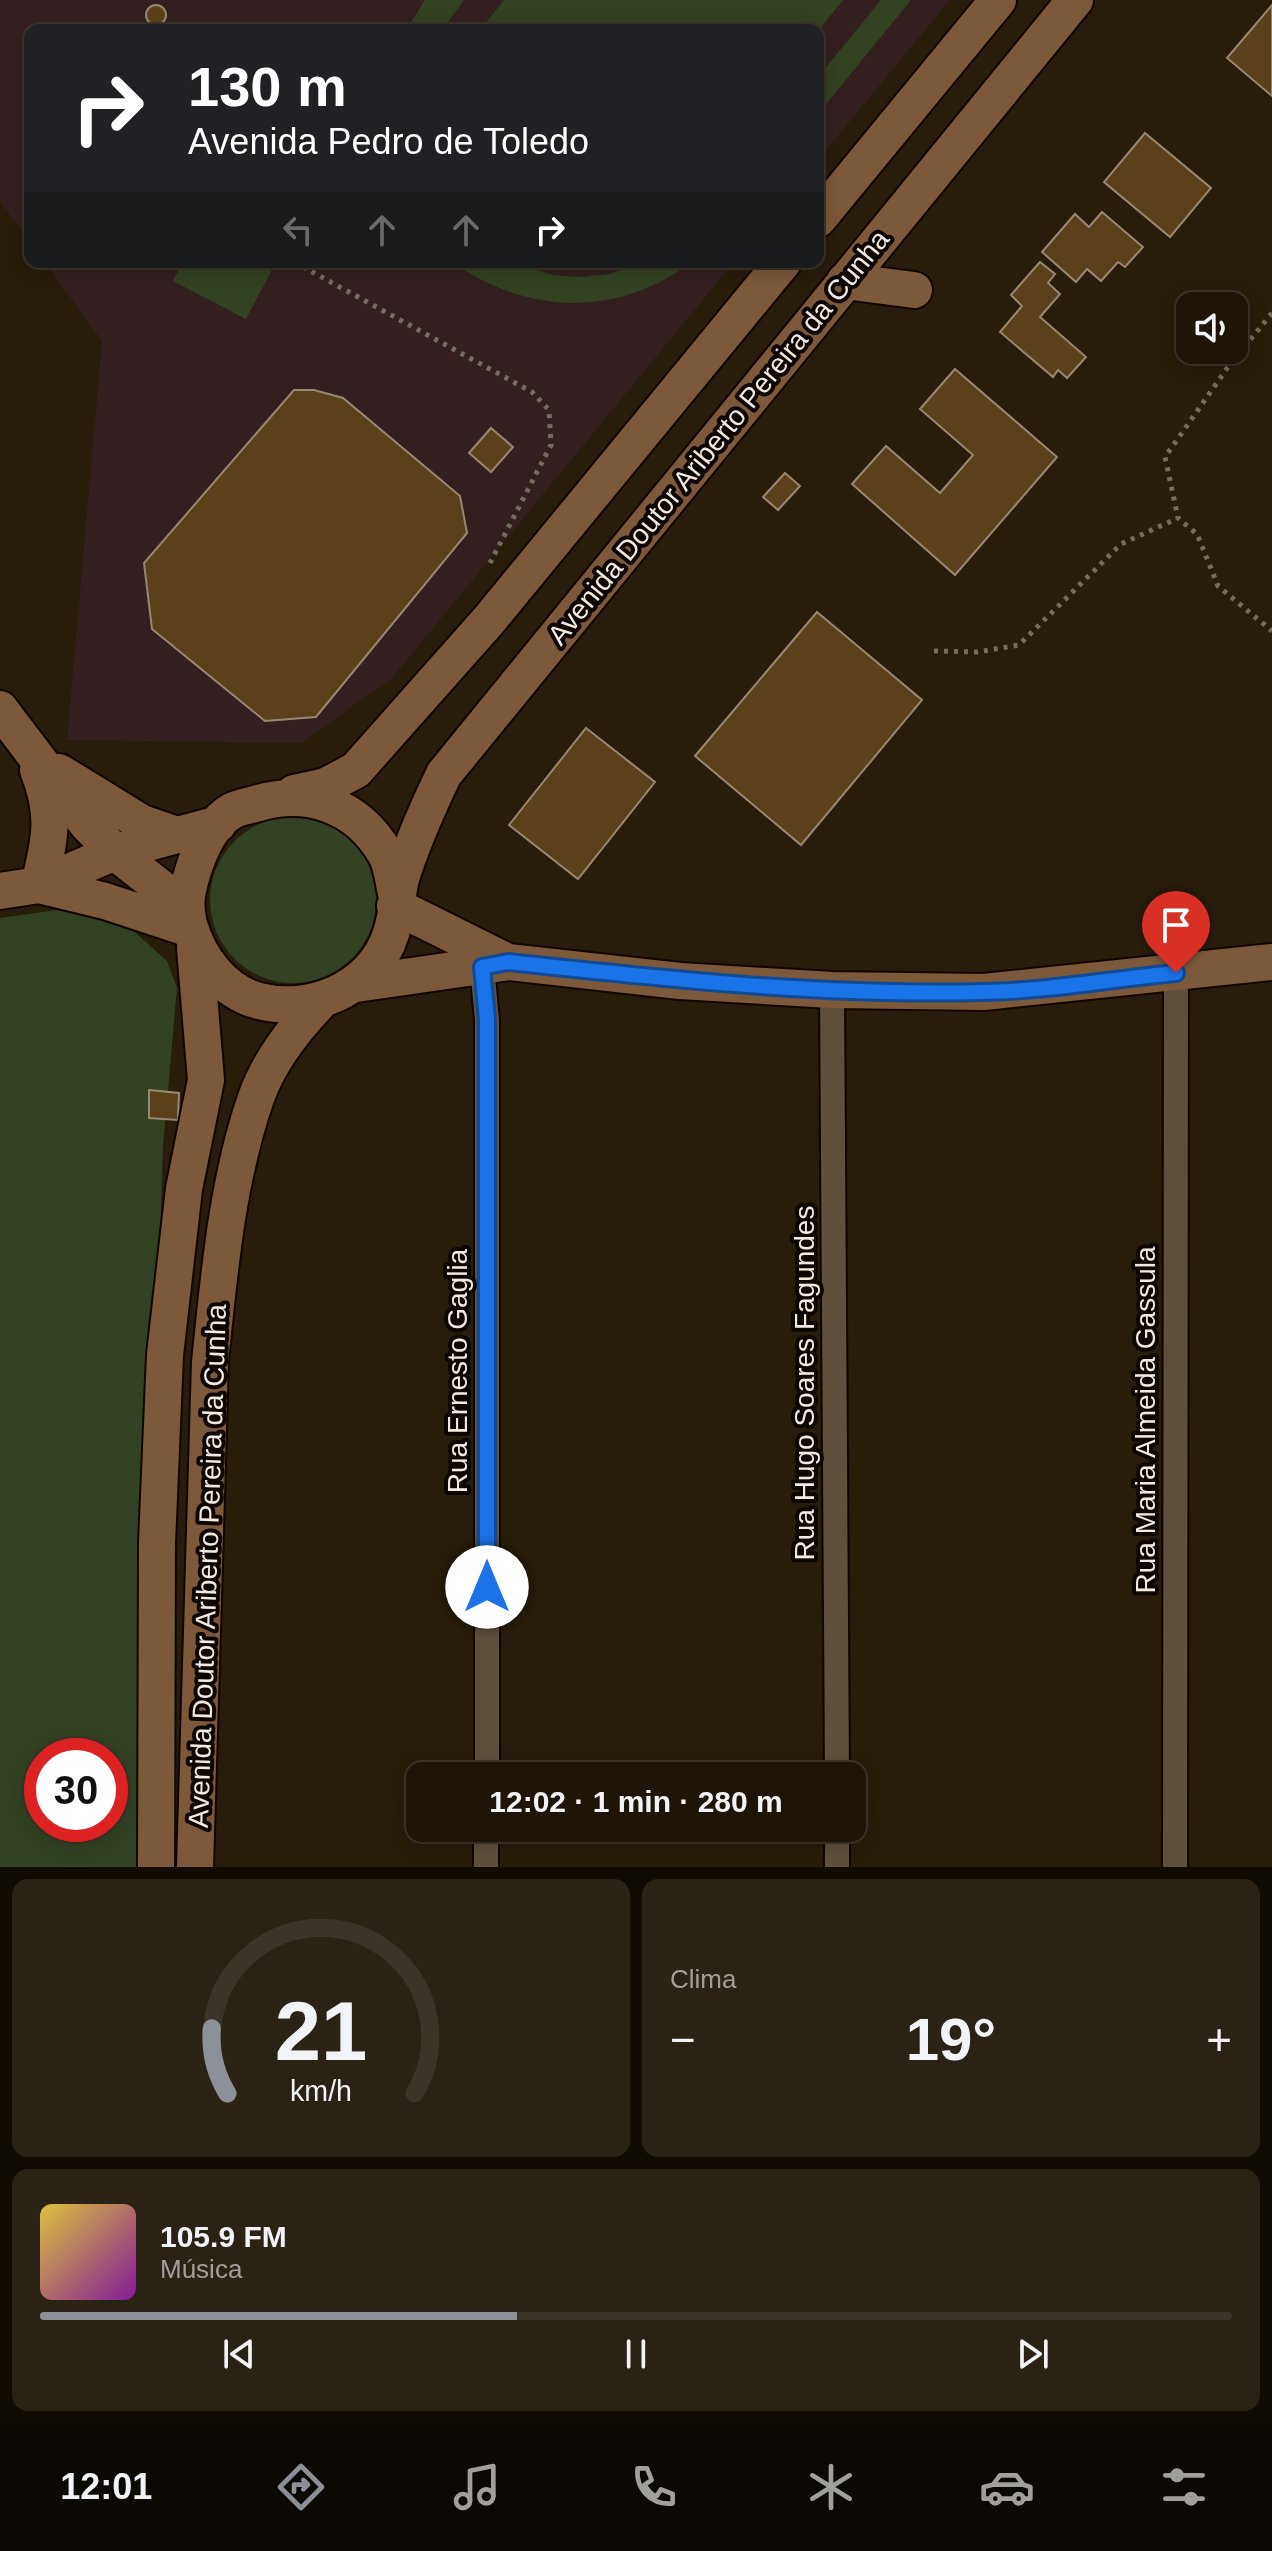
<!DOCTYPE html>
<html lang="pt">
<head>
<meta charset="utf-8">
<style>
  :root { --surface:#1e1508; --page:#2b2216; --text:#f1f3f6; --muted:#a19f9c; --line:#3c3429; --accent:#8c9099 }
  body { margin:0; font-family:Helvetica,sans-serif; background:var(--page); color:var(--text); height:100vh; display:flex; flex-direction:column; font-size:30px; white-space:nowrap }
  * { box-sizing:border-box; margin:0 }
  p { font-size:26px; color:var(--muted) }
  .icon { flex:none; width:44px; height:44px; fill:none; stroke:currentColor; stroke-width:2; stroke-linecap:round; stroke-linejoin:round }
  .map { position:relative; height:1867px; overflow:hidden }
  .sheet { display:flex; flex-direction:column; gap:12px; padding:12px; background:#100c04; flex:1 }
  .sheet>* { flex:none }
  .guide { position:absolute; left:24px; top:24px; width:800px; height:244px; border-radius:16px; box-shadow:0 4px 20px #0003,0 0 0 2px var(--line); background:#202124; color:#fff; overflow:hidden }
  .buttons { position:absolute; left:1176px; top:292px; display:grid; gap:16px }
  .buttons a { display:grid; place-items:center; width:72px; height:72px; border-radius:16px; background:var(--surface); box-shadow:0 4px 20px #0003,0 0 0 2px var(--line); font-size:40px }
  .speed { position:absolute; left:24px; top:1738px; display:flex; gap:16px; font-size:40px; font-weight:700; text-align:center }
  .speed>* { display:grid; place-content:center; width:104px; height:104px; border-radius:50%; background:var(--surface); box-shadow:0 4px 20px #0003,0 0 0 2px var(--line); line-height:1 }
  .speed .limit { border:12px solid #d22; background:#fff; color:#111 }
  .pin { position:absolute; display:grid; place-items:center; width:68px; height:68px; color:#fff; margin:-82px -34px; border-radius:50% 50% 50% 0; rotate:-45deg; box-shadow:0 0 8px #0007 }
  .pin .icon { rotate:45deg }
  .me { position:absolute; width:88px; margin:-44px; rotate:0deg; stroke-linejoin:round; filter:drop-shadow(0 0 6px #0008) }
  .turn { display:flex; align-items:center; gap:28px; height:168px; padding:0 32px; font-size:36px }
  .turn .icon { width:104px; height:104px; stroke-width:2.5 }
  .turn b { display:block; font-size:56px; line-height:68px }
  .lanes { display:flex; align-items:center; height:76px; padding:0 32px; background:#0003; justify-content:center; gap:40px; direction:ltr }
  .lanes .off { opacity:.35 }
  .big { font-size:60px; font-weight:700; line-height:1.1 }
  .sheet .widget { flex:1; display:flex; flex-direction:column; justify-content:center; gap:12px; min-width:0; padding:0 28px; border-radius:16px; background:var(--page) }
  .sheet .dial { align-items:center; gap:0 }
  .dial svg { height:208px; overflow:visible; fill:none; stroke:var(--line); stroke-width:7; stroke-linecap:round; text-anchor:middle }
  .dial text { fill:var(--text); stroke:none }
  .song { display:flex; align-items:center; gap:24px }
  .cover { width:96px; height:96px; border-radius:12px; background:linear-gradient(135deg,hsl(50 70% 55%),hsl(290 70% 35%)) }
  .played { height:8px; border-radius:4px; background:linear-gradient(90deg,var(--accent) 40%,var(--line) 40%) }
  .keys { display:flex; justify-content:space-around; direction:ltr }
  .heat { display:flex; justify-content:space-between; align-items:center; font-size:44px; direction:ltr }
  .sheet .tiles { flex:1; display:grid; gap:12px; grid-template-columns:1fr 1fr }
  .widget:last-child { grid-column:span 2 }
  .trip { position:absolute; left:406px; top:1762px; width:460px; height:80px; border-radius:16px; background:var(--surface); box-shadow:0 4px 20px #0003,0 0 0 2px var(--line); font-weight:700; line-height:80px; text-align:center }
  .menu { display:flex; height:128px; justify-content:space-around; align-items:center; background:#0c0803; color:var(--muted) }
  .menu .icon { width:56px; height:56px }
  .menu .selected { color:var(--accent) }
  .menu b { font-size:36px; color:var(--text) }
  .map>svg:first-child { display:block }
  .education { fill:#331f20 }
  .green { fill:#334223; fill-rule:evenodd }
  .building { fill:#5a411a; stroke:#978873; stroke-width:2 }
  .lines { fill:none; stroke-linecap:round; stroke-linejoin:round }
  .street-casing { stroke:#100600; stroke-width:28 }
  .secondary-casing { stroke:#100600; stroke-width:40 }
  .path { stroke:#776d5d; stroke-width:5; stroke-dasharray:4 6; stroke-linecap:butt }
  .street { stroke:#5e503d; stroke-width:24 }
  .secondary { stroke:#7c5938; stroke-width:36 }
  .route-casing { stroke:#114b97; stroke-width:20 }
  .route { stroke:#1a73e8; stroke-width:14 }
  .labels { text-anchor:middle; stroke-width:8; stroke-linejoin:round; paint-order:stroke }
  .street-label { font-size:28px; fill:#f3eadf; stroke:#0c0703 }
</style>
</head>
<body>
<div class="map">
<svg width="1272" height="1867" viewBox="0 0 1272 1867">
  <rect width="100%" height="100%" fill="#281c0a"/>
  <path class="education" d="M0 0H950L818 160V30H30V242L0 202Z
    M44 262H734L392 678 301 743 67 740 102 341Z"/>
  <path class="green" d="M425 0H464L442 30H406Z
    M504 0H843L818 31 480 30Z
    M881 0H911L818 114V77Z
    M183 262H276L246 319 173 281Z
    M452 262H511L553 275 581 277 609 274 645 262H692C617 318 528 315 452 262Z
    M210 900a83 83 0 1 1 166 0a83 83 0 1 1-166 0Z
    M57 910 128 926 167 961 177 988 163 1147 141 1867H0V918ZM42 1756H110V1824H42Z"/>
  <path class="building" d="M1272 5V96L1227 58Z
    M146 15a10 10 0 1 1 20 0a10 10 0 1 1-20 0Z
    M1145 133 1211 188 1170 237 1104 182Z
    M1102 212 1143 247 1125 267 1118 262 1101 281 1087 269 1076 282 1042 252 1075 214 1089 227Z
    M1040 262 1055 274 1048 283 1060 294 1040 317 1086 357 1067 378 1058 370 1053 377 1000 332 1022 306 1011 295Z
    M955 369 1057 457 955 575 852 484 886 446 940 493 973 455 920 409Z
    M294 390H314L343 398 460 496 467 533 316 717 265 721 152 629 144 563Z
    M491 428 513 447 491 472 469 453Z
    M785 473 800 486 778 510 763 497Z
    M817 612 922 700 801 845 695 756Z
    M586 728 655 782 578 879 509 825Z
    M149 1090 179 1093 178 1120 149 1118Z"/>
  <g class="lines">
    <defs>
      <path id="street" d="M482 967 487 1020V1776
        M832 990 837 1776
        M837 1828V1867
        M486 1867V1828
        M1175 1867 1176 973"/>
      <path id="secondary" d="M818 219 998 0
        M845 281 914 290
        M0 709 87 824 115 852 185 907
        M38 770C56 815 50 840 39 885
        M59 772 142 823 177 835
        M294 793 326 786 356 770 489 620 783 262
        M39 885 105 901 190 929
        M0 891 39 885 115 852 218 824
        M396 893C393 881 392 864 385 853 357 805 307 788 255 804 248 806 239 807 232 811 211 823 200 849 193 871 187 891 184 903 189 924 198 957 223 992 259 1001 316 1015 382 984 394 922 398 906 397 891 402 875 414 839 428 807 444 774L1075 0
        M395 906 508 962
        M356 984 508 962 680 981 832 990 984 992 1272 962
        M156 1867 157 1543 165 1355 184 1189 206 1080 195 948
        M195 1867 210 1362C219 1275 227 1181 256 1098 269 1061 294 1029 320 1002"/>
    </defs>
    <use href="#street" class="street-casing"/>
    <use href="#secondary" class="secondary-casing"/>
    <path class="path" d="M294 262 532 392 549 410 551 445 490 563
      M1272 313 1228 367 1165 457 1178 518 1197 534 1218 586 1272 631
      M934 651 977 652 1019 645 1121 544 1178 518"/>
    <use href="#street" class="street"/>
    <use href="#secondary" class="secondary"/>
  </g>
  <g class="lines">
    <defs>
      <path id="route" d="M487 1587V1020L482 967 508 962C665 979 824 996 982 992 1047 991 1112 979 1176 973"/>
    </defs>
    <use href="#route" class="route-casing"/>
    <use href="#route" class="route"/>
  </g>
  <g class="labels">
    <g class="street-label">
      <text transform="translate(718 437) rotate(-51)" y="10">Avenida Doutor Ariberto Pereira da Cunha</text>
      <text transform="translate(457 1371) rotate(-90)" y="10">Rua Ernesto Gaglia</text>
      <text transform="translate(804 1383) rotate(-90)" y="10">Rua Hugo Soares Fagundes</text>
      <text transform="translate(1145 1420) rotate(-90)" y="10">Rua Maria Almeida Gassula</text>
      <text transform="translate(207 1566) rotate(-88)" y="10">Avenida Doutor Ariberto Pereira da Cunha</text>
    </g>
  </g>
</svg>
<div class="buttons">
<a><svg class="icon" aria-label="sound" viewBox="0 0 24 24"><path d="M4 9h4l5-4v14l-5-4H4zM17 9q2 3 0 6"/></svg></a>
</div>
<div class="speed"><div class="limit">30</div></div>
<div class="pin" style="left:1176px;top:973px;background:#d93025"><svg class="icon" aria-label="arrive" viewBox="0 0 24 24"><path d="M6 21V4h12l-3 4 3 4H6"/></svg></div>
<svg class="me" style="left:487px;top:1587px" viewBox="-20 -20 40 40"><circle r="19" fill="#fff"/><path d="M0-13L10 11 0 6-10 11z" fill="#1a73e8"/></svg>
<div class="trip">12:02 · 1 min · 280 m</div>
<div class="guide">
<div class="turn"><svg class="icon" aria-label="right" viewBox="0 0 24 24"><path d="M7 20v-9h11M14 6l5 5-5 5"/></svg><div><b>130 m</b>Avenida Pedro de Toledo</div></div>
<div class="lanes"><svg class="icon off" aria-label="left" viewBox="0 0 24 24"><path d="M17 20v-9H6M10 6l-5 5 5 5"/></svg><svg class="icon off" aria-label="ahead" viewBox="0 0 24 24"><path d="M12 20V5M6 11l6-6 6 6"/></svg><svg class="icon off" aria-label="ahead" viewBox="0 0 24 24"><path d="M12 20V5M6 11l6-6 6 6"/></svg><svg class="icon" aria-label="right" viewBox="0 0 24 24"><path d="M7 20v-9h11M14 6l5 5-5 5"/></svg></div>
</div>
</div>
<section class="sheet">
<div class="tiles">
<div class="widget dial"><svg viewBox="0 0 100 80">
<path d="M14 69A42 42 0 1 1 86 69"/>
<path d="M14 69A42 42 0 0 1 8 44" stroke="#8c9099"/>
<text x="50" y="56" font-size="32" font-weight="700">21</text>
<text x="50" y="72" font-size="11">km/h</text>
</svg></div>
<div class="widget"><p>Clima</p>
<div class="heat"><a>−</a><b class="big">19°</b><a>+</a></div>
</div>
<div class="widget">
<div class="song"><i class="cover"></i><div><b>105.9 FM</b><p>Música</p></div></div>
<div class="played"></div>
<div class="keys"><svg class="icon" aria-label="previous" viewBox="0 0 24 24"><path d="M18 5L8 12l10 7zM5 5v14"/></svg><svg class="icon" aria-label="pause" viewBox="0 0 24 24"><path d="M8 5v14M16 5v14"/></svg><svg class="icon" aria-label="next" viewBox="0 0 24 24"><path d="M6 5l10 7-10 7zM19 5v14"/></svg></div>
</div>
</div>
</section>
<nav class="menu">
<b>12:01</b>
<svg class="icon selected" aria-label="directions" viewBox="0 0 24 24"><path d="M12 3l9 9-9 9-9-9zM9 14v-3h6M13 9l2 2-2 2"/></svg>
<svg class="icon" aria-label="music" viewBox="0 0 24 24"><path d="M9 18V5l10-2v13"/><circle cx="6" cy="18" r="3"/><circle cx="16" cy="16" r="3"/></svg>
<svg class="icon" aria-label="phone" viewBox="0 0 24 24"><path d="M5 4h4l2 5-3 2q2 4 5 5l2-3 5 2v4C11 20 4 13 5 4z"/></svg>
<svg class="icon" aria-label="climate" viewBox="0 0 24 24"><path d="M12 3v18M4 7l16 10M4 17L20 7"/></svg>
<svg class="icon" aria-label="car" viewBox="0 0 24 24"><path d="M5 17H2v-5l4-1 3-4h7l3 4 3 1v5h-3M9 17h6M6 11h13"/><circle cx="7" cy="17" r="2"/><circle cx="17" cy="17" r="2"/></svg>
<svg class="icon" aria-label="filters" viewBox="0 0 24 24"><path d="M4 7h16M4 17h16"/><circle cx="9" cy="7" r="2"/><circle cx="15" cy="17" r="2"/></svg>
</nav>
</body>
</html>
